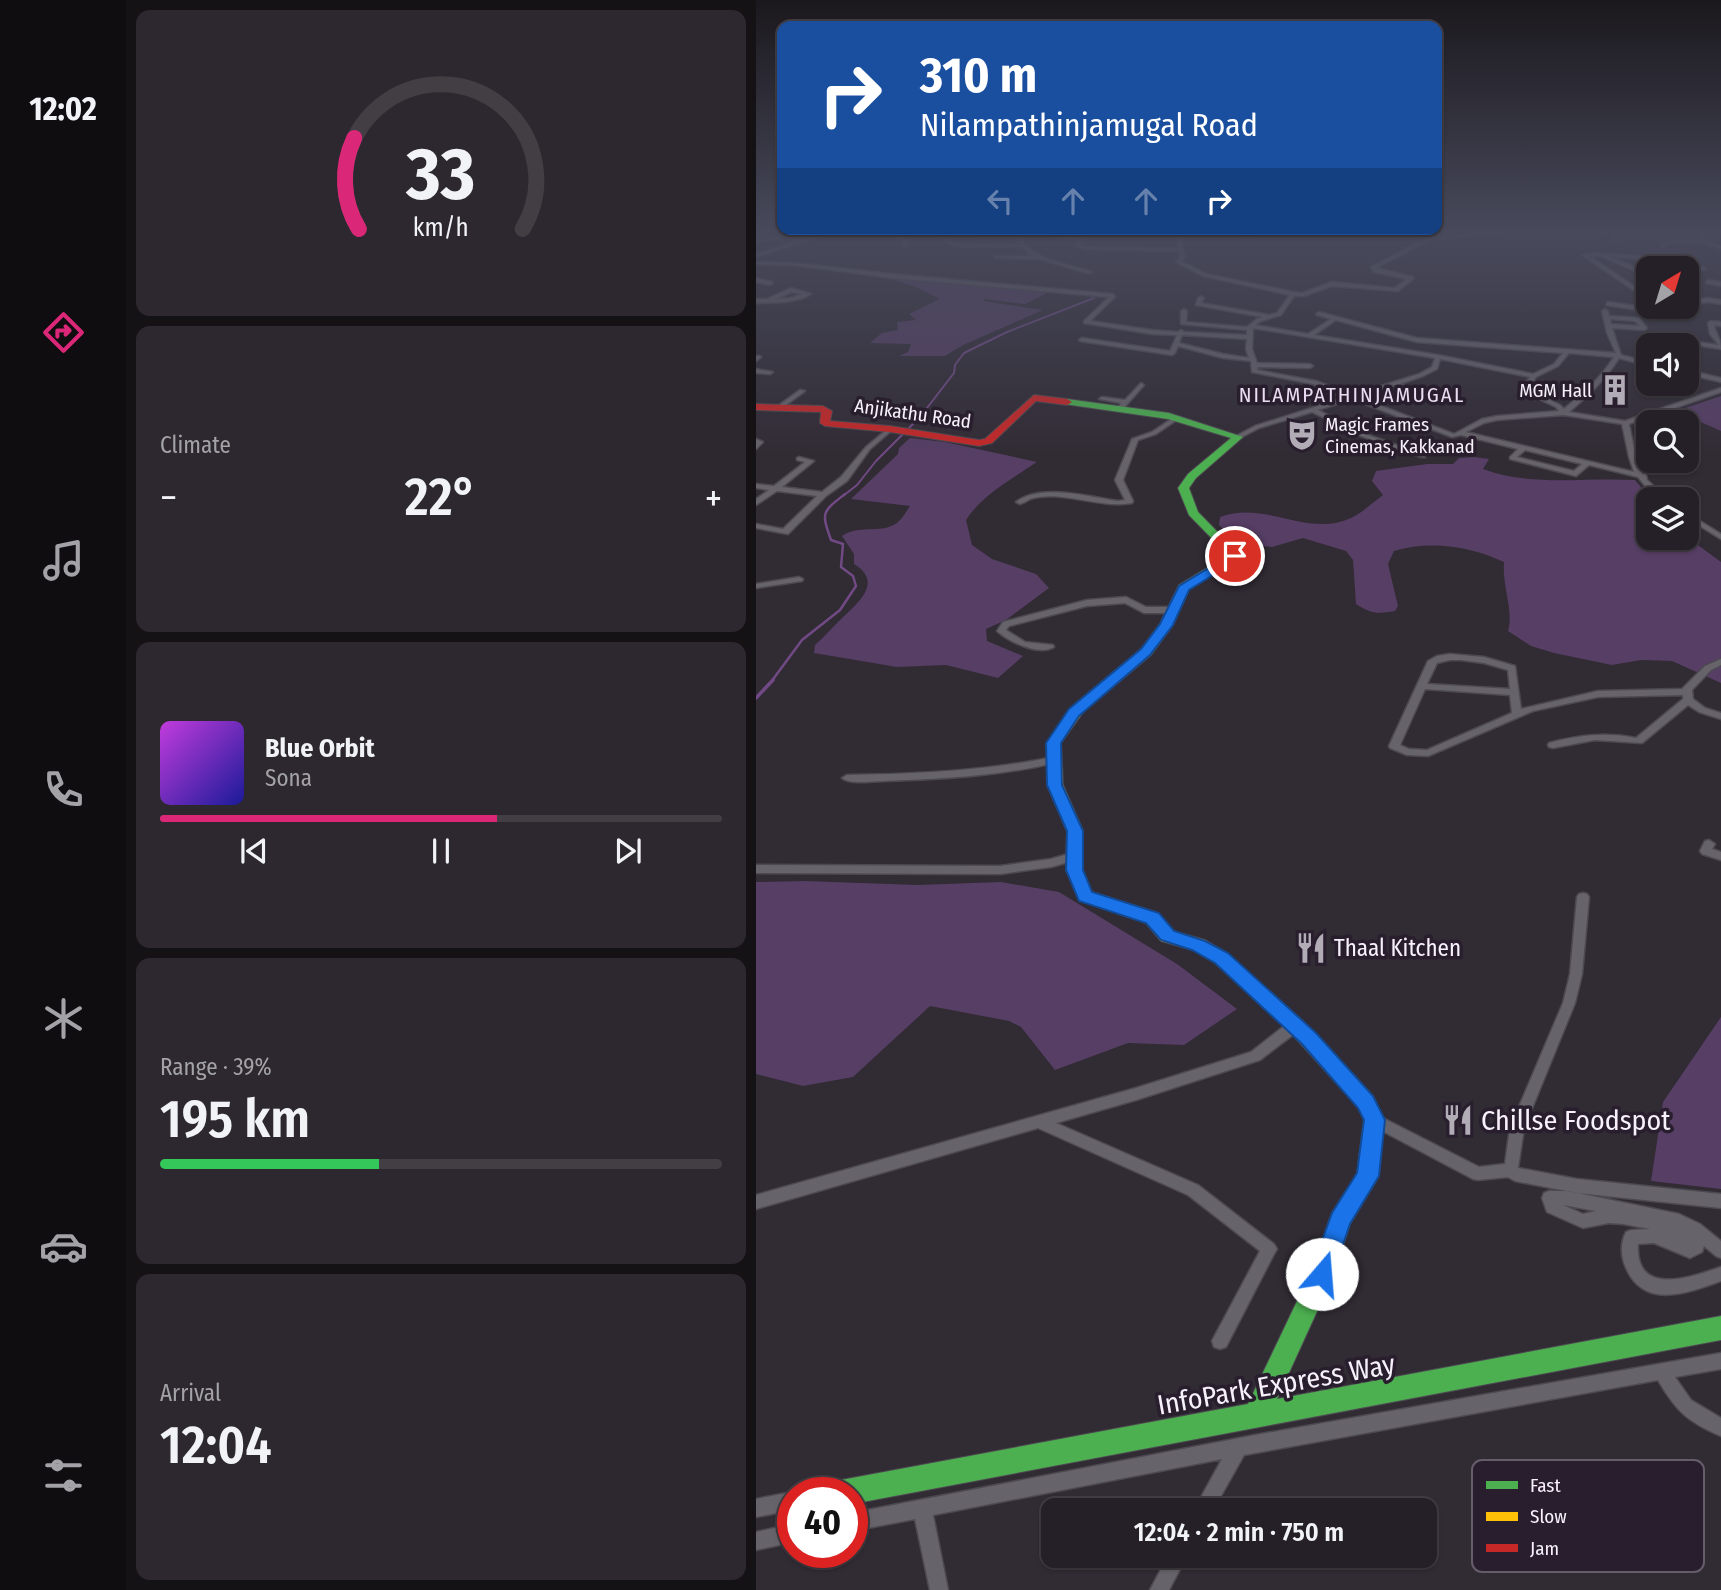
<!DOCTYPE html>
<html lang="en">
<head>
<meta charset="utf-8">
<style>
  :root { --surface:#252027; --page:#2d282f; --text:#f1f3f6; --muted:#a3a3a7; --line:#423e44; --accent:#db2777 }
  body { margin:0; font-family:"Fira Sans Condensed",sans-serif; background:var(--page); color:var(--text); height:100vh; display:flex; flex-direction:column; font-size:26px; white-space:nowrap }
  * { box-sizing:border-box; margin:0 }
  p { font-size:23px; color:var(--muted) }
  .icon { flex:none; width:38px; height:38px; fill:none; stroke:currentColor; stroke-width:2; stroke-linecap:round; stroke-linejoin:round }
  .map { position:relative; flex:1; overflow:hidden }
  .side { display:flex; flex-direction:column; gap:10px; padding:10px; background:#141215; width:630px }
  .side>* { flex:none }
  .hud { position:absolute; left:21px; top:21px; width:665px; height:214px; border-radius:14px; box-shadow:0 2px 5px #0004,0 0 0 2px var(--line); background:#1a4fa0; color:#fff; overflow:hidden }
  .needle { width:46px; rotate:38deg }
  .tools { position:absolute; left:880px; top:256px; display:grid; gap:14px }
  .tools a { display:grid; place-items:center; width:63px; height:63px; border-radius:14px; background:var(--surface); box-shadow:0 2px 5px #0004,0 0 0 2px var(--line); font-size:35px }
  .speed { position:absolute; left:21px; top:1477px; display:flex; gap:14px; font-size:35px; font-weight:700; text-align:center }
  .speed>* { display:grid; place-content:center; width:91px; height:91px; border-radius:50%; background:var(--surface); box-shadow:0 2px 5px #0004,0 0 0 2px var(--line); line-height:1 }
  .speed .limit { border:10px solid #d22; background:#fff; color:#111 }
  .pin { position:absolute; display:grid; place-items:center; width:60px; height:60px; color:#fff; margin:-30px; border:4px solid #fff; border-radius:50%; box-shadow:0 2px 7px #0007 }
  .me { position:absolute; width:77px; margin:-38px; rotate:18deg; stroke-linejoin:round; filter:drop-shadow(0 0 5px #0008) }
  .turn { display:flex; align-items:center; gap:24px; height:147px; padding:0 28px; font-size:32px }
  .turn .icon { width:91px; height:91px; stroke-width:2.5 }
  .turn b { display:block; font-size:49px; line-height:60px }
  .lanes { display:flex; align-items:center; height:66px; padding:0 28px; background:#0003; justify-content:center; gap:35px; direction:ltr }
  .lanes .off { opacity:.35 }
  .big { font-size:52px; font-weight:600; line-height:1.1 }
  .side .card { flex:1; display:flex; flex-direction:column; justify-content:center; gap:10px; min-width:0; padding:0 24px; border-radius:14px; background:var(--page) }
  .side .dial { align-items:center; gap:0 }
  .dial svg { height:182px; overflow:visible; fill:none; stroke:var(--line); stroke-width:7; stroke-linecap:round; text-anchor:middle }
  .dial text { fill:var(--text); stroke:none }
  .song { display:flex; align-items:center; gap:21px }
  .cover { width:84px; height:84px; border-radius:10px; background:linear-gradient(135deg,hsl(290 70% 55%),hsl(240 70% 35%)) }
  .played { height:7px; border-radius:4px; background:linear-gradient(90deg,var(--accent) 60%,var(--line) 60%) }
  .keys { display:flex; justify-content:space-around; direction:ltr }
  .heat { display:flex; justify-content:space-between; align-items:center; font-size:38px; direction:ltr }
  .charge { height:10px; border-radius:5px; background:linear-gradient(90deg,#34c759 39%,var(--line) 0) }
  .trip { position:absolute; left:285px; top:1498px; width:396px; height:70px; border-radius:14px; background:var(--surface); box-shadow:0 2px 5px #0004,0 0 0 2px var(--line); font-weight:600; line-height:70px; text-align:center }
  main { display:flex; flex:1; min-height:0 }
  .menu { display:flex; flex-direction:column; width:126px; justify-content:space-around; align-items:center; background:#0f0d10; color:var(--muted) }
  .menu .icon { width:49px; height:49px }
  .menu .active { color:var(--accent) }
  .menu b { font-size:32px; color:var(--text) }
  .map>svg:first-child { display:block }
  .green { fill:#563e64 }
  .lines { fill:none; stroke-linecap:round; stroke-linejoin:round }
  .stream-far2 { stroke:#714a85; stroke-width:2 }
  .stream-far1 { stroke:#714a85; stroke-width:2.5 }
  .stream { stroke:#714a85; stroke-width:3.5 }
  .street-casing { stroke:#4d4951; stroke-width:3 }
  .fast-casing { stroke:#4d4951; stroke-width:2 }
  .slow-casing { stroke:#4d4951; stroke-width:2 }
  .jam-casing { stroke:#4d4951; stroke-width:2 }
  .street { fill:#67636a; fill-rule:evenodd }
  .fast { fill:#4caf50; fill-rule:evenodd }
  .slow { fill:#ffc107; fill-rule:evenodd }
  .jam { fill:#c62828; fill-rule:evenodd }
  .route { fill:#1a73e8; stroke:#114b97; stroke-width:2 }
  .labels { text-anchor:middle; stroke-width:7; stroke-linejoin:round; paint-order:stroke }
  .far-poi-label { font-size:19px; fill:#f7f1fc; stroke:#281e2d; text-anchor:end }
  .far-street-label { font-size:19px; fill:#f7f1fc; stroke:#281e2d }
  .far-neighbourhood-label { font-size:21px; letter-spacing:2px; fill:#eadcf2; stroke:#281e2d }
  .poi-label { font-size:23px; fill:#f7f1fc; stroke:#281e2d; text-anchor:start }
  .near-poi-label { font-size:28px; fill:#f7f1fc; stroke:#281e2d; text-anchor:start }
  .near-street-label { font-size:28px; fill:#f7f1fc; stroke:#281e2d }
  .key { fill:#281e2d; stroke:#665d6b; stroke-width:2 }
  .key-label { font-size:19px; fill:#f7f1fc }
</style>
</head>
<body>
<main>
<nav class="menu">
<b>12:02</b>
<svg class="icon active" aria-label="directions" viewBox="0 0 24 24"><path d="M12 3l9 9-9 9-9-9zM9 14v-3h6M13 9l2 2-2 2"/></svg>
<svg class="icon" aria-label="music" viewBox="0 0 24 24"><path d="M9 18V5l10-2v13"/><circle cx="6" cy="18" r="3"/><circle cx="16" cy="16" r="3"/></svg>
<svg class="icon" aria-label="phone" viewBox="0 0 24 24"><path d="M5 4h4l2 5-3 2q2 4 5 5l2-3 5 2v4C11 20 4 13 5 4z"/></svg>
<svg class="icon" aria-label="climate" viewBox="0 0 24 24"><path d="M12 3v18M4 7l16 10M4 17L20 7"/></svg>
<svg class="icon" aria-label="car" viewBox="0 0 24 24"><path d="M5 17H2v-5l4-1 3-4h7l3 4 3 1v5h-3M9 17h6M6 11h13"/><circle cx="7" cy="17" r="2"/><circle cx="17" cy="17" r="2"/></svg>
<svg class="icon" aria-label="filters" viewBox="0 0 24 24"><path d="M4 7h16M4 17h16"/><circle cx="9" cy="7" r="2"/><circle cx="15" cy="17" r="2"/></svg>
</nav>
<section class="side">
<div class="card dial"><svg viewBox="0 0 100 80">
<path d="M14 69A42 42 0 1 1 86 69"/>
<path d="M14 69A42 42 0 0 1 12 29" stroke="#db2777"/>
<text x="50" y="56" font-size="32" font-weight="700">33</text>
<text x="50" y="72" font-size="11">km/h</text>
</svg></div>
<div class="card"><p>Climate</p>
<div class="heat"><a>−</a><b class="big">22°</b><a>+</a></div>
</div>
<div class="card">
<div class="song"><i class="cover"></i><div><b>Blue Orbit</b><p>Sona</p></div></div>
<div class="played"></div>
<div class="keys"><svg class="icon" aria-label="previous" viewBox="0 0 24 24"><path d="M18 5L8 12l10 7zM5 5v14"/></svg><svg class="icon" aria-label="pause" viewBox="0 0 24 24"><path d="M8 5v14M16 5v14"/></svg><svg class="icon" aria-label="next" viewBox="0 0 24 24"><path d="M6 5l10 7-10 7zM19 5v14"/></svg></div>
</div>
<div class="card"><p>Range · 39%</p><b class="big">195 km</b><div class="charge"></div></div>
<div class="card"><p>Arrival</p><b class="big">12:04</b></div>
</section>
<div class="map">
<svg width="965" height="1590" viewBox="0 0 965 1590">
  <rect width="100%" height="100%" fill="#312b34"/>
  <path class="green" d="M137 276 295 291 269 304 229 299 227 301 287 310 207 345 189 356H143L152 352 155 344 114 343 126 333 142 330 141 322 160 320 153 314 184 299 160 287 134 279Z
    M965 396V431L920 411Z
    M154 438 189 442 281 462C256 479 227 494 210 520L216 545 236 559 280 574 293 588 250 620 230 629 231 641 267 656 242 678 190 665 141 667 58 653 59 645C68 637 75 629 83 621 100 604 129 583 98 564V554L86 536C105 523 129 536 144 520 148 516 151 510 154 506L95 499 142 454 143 448Z
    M718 457 733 459 727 469C774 487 830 477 879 480L895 499H892V537H931L965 562V683L916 661 885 660 856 665 798 653 775 646 752 631C758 611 746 587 748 562 714 546 675 540 638 551L632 564 642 606 639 611C622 614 615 614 600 604L597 560 590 551 547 538 516 547 497 545 471 533 463 525 464 517C509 500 551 538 595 518 606 513 616 503 627 495L616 481 620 471 671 464H697L703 458Z
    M48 881 162 885 245 882 303 892 421 964 481 1009 428 1045 372 1043 299 1070 265 1027 253 1021 174 1006 97 1077 47 1086 0 1074V882Z
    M965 1017V1189L895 1181 907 1102Z"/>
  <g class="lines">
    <path class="stream-far2" d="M87 496 101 485 120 461 164 417 198 373 199 365 208 353 251 332 338 298"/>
    <path class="stream-far1" d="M15 682 46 640 84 610 100 586 97 576 85 567 87 544 75 540C65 512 66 512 89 494"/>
    <path class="stream" d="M0 698 17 680"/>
    <defs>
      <path id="street" d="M70 232H77L0 257V254L42 241 23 238 0 243V241L28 234 29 236 45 240Z
        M135 232H140L152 239V245H148V241Z
        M173 232 260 235 276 251 291 259 336 272 331 273 284 259 240 258 238 256H279L272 253 267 247 198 246 178 234ZM183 234 259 237 265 245 199 244Z
        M299 232H304L301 235 329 238 325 245 330 247 423 249 421 239 424 232H428L425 239 429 257 425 261 450 274 538 292 546 293 576 282 639 288 651 279 618 272 615 267 671 238 732 232H750L674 240 620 268 657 277V279L642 291 576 286 548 296H538L525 315 505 321 499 325 552 334 575 319 561 315 560 314 563 312 661 338 860 353 851 333 846 311 849 309 852 311 853 316 883 318 891 328 890 329 888 330 856 328 865 355 892 362V366L863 358C850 379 833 395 813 412L869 421 965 388V392L873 424 880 457 886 474H890L891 480 912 499H903L894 492 882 477 833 465 820 476 754 459V457L762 449 705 435 696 437 596 399 562 410 609 434 669 455V457H665L605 436 556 412 503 428 484 438H480V436L499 426 590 397 557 384 496 372 495 361 467 358 422 346 419 353 416 355 324 341 323 340 326 338 414 351 421 335 396 334 328 323V321L353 297 136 278 38 265 0 264V262L38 263 136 274 357 294 359 297 334 321 396 330 422 332 425 330 428 332 491 335V330L425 324V311L428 309 431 311 430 322 491 327 501 319 507 317 440 305 442 298 445 296 448 298 445 303 513 315 521 313 534 295 447 276 420 262 424 257 423 251 330 249 320 246 324 240 295 237ZM854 319 879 321 884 326 855 324ZM580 320 661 342 807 353 798 364 777 374 682 355 558 335ZM497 328 679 358 676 367 663 374 597 395 560 381 501 370 502 367 554 368 557 366 554 364 501 363 496 349ZM426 335 491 339 490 349 493 358 467 354 423 343ZM813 353 858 357C845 378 827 393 808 409L804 405 772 389 780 377 802 366ZM684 359 774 377 765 390 766 391 800 407 803 411 741 416 726 419 698 434 602 397 638 385 673 398H677V396L644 384 667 376 681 369ZM808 415 866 424 873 457 878 472 710 432 728 423 741 420ZM769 450 826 464 818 471 761 457Z
        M489 232H494L496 235 492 236Z
        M849 232H854L865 240 861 241Z
        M944 232H948L947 239 965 246V249L946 242 911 243 908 247 904 246 910 241 942 240Z
        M840 253 885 256 920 268H913L885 259 853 256 892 273V277L845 256H833L891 295 889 298 826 255Z
        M947 267 949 269 931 275V271Z
        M0 278 16 282 17 283 14 285 0 282Z
        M952 280 965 282V286L950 283Z
        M35 288 55 294C39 304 18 302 0 303V299H11ZM36 292 47 294 34 298 20 299Z
        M952 298 965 300V304L952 302 931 305V301Z
        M852 302 894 308 895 306H901L895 312 850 305Z
        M955 321 965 322V326L958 325C960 334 965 339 965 349L915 341 918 339 963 345 954 334 952 323Z
        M0 356H4L5 357 0 361Z
        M0 369 17 372 14 374 0 373Z
        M931 370 965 378V382L931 374Z
        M385 383 388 385 366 410 361 409 365 403 343 399 346 397 369 400Z
        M44 390 49 391 26 408H22V406Z
        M420 416 422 417V419L400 434 382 440 367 480 377 501 376 503C344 509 303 489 274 499 271 501 267 503 264 504L260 502C284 483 334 497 362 501L369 500 359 480 376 439 396 432Z
        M134 427 137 429 136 430 114 449 91 481 70 496 32 534 0 528V524L27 529 61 496 21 491 0 505V499L13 490 0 488V484L18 486 49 462 41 460V458L43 457 58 461 26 487 66 492 85 477 110 447Z
        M0 439 7 442 0 449Z
        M931 513 965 534V539L931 518Z
        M43 577 47 579 46 581 0 588V584Z
        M370 597 390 607H418L422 610 418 613H388L369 603 331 606 253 626 250 630 269 642 297 645 298 647C283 656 253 642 241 631L247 622 331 600Z
        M694 654 728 657 759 666 765 709 842 691 926 689 949 666 965 659V665L955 670 936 690 937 699 949 708 965 713V719L943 712 932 705 886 743 839 740 797 748 793 747 792 745 793 743C823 735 850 732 880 738L927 699V695L842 697 777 711 672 756 651 755 634 748 633 746 672 661 681 656ZM705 660 728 663 752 670 754 689 671 684 681 663 694 660ZM669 689 754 695 756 713 671 750 653 749 644 745Z
        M298 757 302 758 303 760 302 762C245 776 186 779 128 781 116 781 95 785 86 778L91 775C161 774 229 771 298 757Z
        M953 840 959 844 956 849 965 852V860L946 854 944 851 949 841Z
        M319 852 323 853 325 856 323 859 295 867 244 874 0 873V865L244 866 295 859Z
        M827 893 831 894 833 897 826 974 819 1003 768 1128 762 1168 821 1179 965 1194V1208L821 1193 759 1181 752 1177 722 1180 717 1179 613 1124 611 1120 613 1116 618 1114 623 1116 723 1167 749 1164 754 1128 807 1003 814 974 821 897 823 894Z
        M537 1022 542 1023 543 1027 542 1031 504 1060 380 1100 300 1123 442 1185 518 1244 521 1249 518 1254 470 1347 464 1349 458 1347 456 1341 504 1251 432 1195 282 1128 0 1209V1195L380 1088 495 1052 532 1023Z
        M793 1191H812L923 1214 944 1224 965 1241V1258L960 1256 948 1246 946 1252 934 1258 898 1243 882 1244C879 1298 935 1277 965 1267V1281C934 1292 890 1310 871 1270 865 1258 864 1244 870 1232L875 1230 894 1229 867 1224 853 1223 827 1228 791 1212 786 1198 788 1193ZM807 1205 840 1211 827 1214Z
        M965 1353V1369L919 1377 935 1400 965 1418V1436C932 1422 920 1411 902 1380L488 1455 457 1510H438L466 1459 177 1515 192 1590H174L159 1519 96 1531V1513L494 1436Z
        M37 1492 39 1493H37V1510L0 1517V1499Z
        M37 1524V1542L0 1550V1532Z
        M412 1556H431L413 1590H394Z"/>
      <path id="fast" d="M311 399 413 413 487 437 440 478 433 488 442 512 485 556 432 590 417 625 395 655 328 711H318L316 708 318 705 385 649 404 624 423 585 472 555 433 515 422 488 432 474 475 438 412 419 308 404V400Z
        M542 1020 549 1023 617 1096 628 1120 623 1176 594 1224 578 1274 521 1399 965 1316V1340L96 1504V1493H72L76 1484 85 1480 492 1404 555 1272 576 1213 601 1174 608 1120 602 1107 535 1033 532 1028 535 1023Z"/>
      <path id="slow" d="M323 704 330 708 305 743 307 785 327 831 326 870 336 892 402 913 417 931 449 940 471 953 549 1023 552 1028 549 1033 542 1036 535 1033 459 963 437 950 405 941 390 923 323 900 310 870 311 831 291 785V743L318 705Z"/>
      <path id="jam" d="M278 395 311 399 316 402 311 405 280 401 236 443 223 446 134 432 69 426 64 423 65 412 0 410V404L67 406 76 411 74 421 134 426 223 440 229 439Z"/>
    </defs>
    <use href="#street" class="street-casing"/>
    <use href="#fast" class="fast-casing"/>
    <use href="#slow" class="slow-casing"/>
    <use href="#jam" class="jam-casing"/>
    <use href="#street" class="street"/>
    <use href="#fast" class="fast"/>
    <use href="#slow" class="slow"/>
    <use href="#jam" class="jam"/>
  </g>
  <linearGradient id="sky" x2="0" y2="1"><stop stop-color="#1b181d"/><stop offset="0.51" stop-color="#484a5c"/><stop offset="1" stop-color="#484a5c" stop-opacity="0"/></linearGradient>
  <rect width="965" height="455" fill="url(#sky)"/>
  <path class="route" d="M479 552 485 556 483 559 433 590 417 625 394 655 323 716 305 743 306 785 327 831V870L336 892 403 913 418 931 449 941 472 953 560 1033 617 1096 629 1120 623 1176 594 1224 574 1282 566 1285 558 1282 554 1274 576 1213 601 1173 608 1120 602 1108 546 1044 459 963 436 950 405 940 390 923 323 901 310 870 311 831 291 785 290 743 313 709 385 649 404 624 423 586Z"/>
  <defs>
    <symbol id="building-bare" viewBox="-9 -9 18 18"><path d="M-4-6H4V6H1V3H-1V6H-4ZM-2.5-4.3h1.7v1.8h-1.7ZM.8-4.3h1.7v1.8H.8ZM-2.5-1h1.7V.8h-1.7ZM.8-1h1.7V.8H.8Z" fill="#b2acb6" stroke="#281e2d" stroke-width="2.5" paint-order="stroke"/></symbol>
    <symbol id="theatre-bare" viewBox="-9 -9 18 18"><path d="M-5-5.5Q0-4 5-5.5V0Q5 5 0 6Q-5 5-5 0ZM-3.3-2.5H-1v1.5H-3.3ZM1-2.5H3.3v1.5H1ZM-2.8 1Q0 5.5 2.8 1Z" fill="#b2acb6" stroke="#281e2d" stroke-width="2.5" paint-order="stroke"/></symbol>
    <symbol id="restaurant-bare" viewBox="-9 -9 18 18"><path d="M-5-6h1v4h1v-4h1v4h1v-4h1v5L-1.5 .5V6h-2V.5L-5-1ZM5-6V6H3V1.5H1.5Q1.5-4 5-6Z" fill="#b2acb6" stroke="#281e2d" stroke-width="2.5" paint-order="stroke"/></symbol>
  </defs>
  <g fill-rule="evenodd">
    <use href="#building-bare" x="837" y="368" width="44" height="44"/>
    <use href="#theatre-bare" x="524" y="413" width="44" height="44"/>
    <use href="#restaurant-bare" x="533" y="926" width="44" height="44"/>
    <use href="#restaurant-bare" x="680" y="1098" width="44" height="44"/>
  </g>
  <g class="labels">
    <g class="far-poi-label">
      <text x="836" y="397">MGM Hall</text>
      <text x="569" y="431" text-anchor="start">Magic Frames<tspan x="569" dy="22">Cinemas, Kakkanad</tspan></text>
    </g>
    <g class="far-street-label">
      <text transform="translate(157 413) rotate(8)" y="7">Anjikathu Road</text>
    </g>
    <g class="far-neighbourhood-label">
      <text x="596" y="402">NILAMPATHINJAMUGAL</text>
    </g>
    <g class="poi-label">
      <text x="578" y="956">Thaal Kitchen</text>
    </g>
    <g class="near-poi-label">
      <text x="725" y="1130">Chillse Foodspot</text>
    </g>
    <g class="near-street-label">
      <text transform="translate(520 1384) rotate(-10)" y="10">InfoPark Express Way</text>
    </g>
  </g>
  <rect x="716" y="1460" width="232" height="112" rx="10" class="key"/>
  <rect x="730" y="1481" width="32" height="8" fill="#4caf50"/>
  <rect x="730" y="1512" width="32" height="9" fill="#ffc107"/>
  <rect x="730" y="1544" width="32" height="8" fill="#c62828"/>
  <g class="key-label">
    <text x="774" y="1492">Fast</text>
    <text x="774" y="1523">Slow</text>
    <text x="774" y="1555">Jam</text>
  </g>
</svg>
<div class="tools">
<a><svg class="needle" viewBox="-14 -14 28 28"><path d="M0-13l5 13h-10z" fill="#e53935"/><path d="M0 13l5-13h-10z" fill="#a3a3a7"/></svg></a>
<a><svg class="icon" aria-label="sound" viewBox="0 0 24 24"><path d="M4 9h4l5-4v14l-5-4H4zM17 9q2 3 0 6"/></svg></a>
<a><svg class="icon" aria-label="search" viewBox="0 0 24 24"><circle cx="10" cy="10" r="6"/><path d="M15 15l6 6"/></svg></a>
<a><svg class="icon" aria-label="layers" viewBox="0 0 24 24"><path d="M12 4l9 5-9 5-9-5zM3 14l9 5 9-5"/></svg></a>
</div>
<div class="speed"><div class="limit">40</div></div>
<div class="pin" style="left:479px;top:556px;background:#d93025"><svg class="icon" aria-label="arrive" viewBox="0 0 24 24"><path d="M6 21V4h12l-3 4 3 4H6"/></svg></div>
<svg class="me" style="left:566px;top:1274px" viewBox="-20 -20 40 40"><circle r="19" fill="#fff"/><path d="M0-13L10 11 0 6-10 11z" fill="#1a73e8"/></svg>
<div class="trip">12:04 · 2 min · 750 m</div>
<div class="hud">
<div class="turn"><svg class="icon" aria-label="right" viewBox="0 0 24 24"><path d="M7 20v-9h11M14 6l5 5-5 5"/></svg><div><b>310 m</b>Nilampathinjamugal Road</div></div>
<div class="lanes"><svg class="icon off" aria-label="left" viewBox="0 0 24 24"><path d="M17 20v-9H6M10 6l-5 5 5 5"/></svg><svg class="icon off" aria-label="ahead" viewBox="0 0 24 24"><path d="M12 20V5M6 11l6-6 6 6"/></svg><svg class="icon off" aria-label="ahead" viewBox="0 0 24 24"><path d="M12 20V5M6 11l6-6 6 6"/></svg><svg class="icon" aria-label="right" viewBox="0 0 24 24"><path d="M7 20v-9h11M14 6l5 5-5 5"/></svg></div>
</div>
</div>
</main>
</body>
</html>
